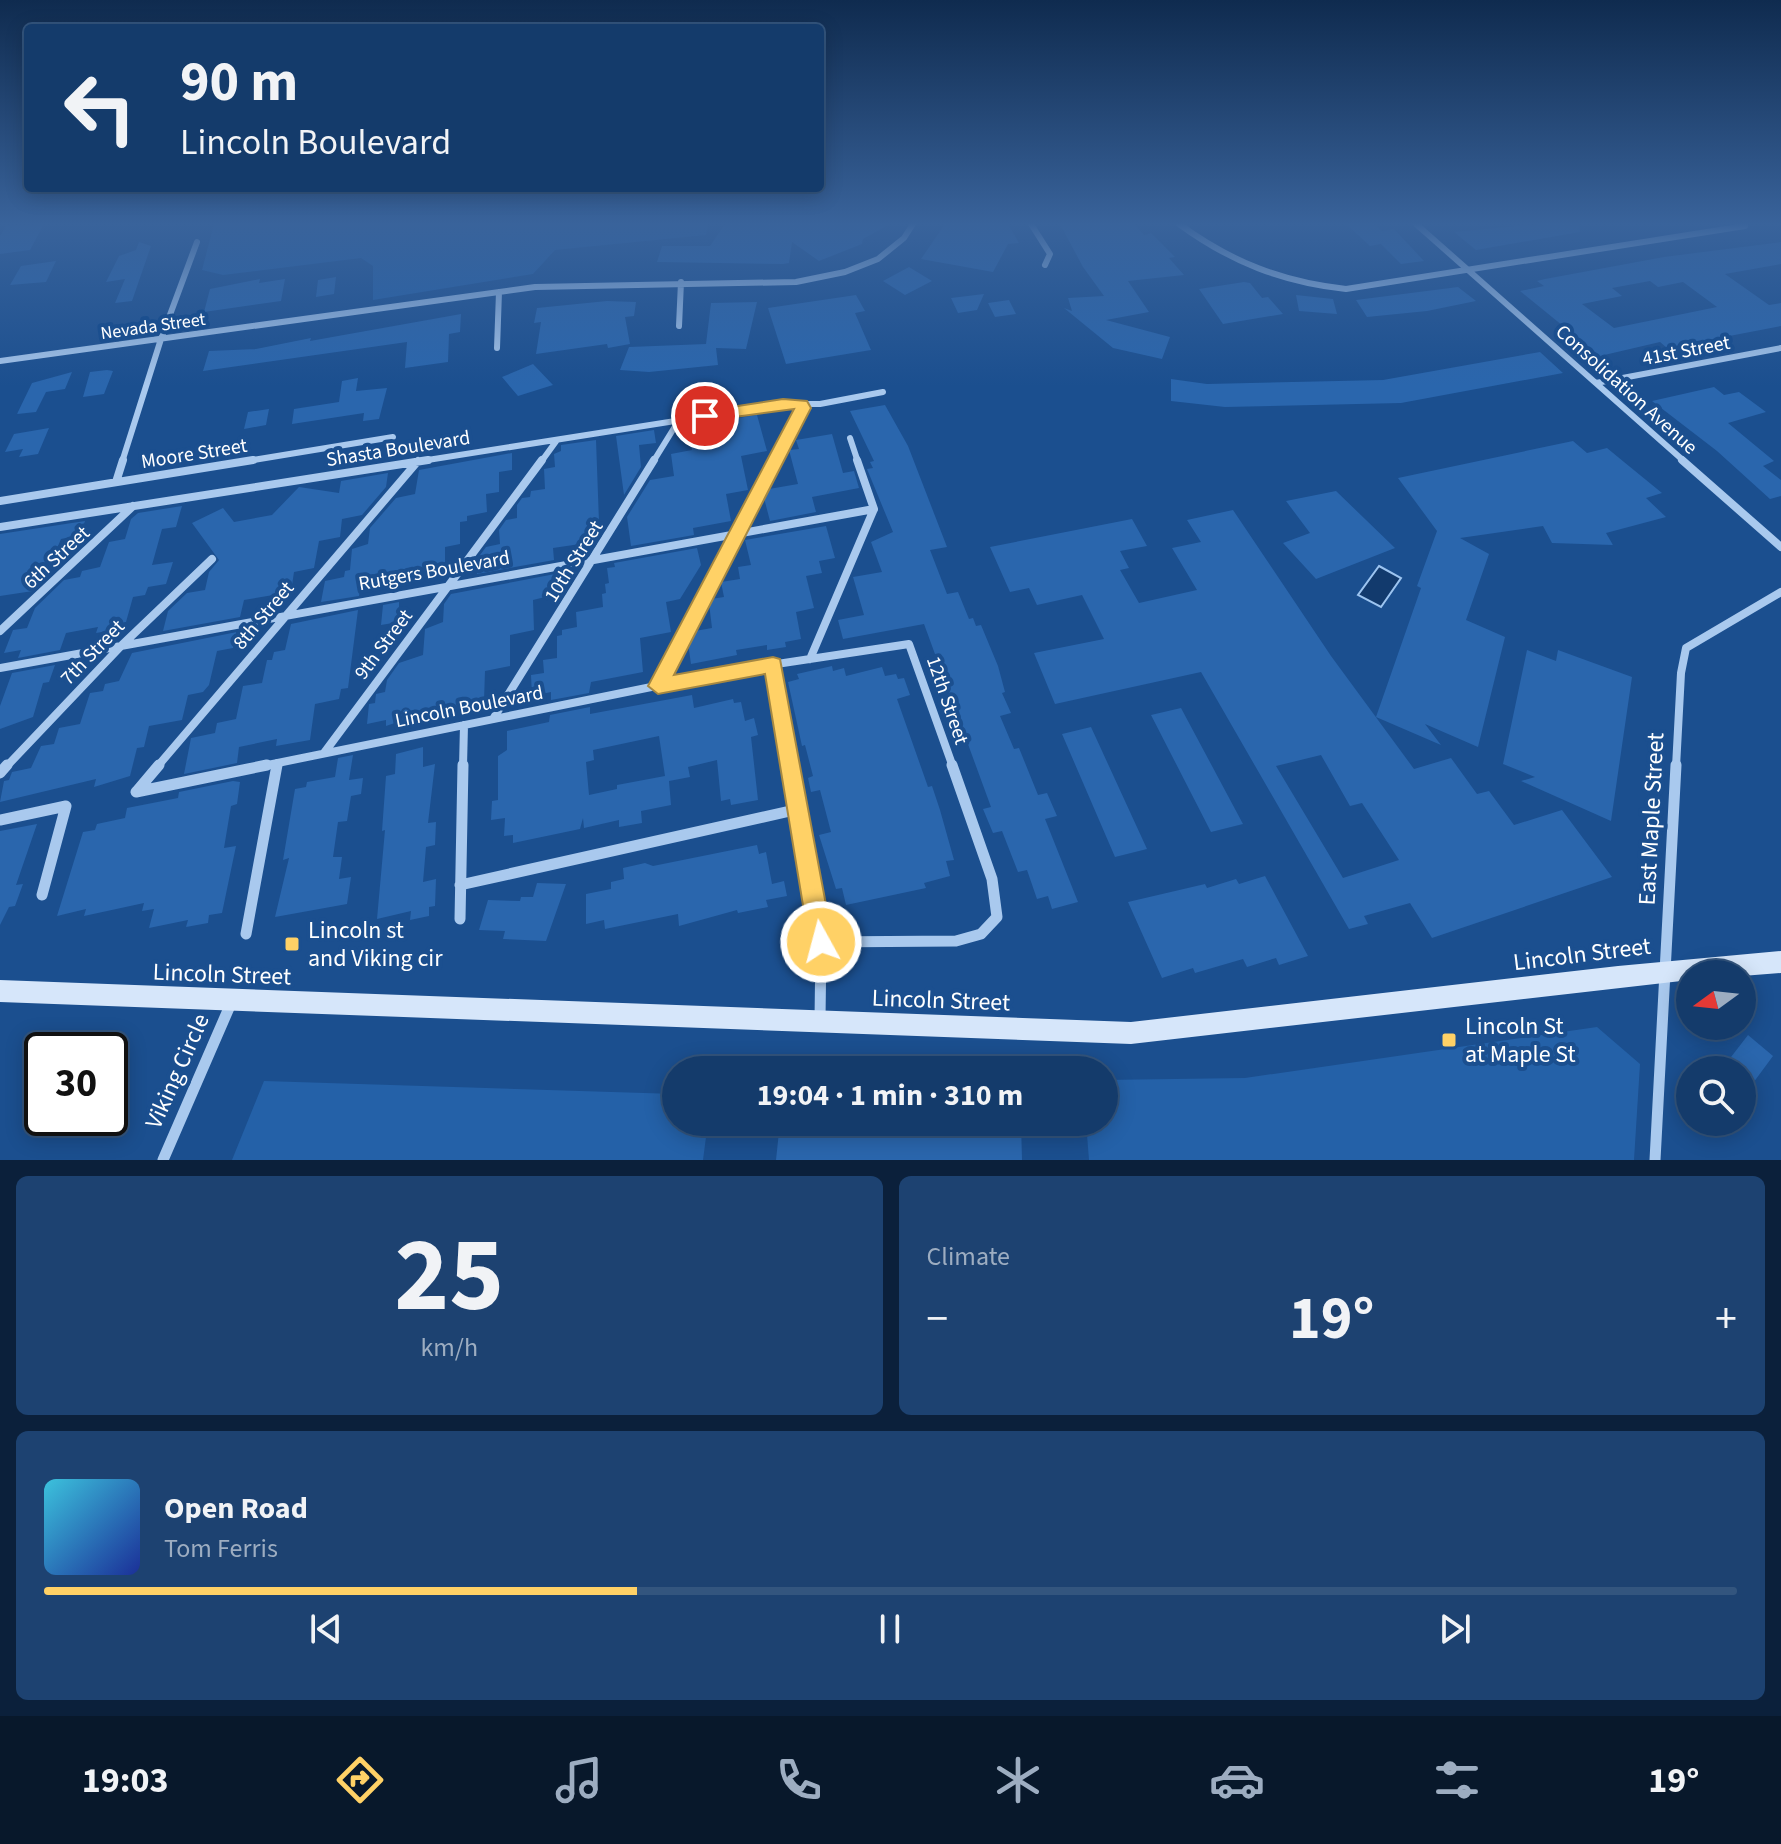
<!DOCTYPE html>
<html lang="en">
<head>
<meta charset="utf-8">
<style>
  :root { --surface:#143b6b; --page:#1d4271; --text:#f1f3f6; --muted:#9dadc1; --line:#33557e; --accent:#ffd166 }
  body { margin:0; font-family:"Source Sans 3",sans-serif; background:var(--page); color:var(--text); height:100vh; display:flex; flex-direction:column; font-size:30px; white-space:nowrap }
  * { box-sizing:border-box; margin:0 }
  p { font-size:26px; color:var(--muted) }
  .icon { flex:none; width:44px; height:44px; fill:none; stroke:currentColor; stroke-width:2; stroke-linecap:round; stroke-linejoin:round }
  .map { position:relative; height:1160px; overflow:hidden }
  .details { display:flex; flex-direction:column; gap:16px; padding:16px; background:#0b203b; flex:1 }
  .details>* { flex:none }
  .banner { position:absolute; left:24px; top:24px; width:800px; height:168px; border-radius:8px; box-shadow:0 4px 20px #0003,0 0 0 2px var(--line); background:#143b6b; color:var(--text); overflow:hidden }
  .needle { width:52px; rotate:255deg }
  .fabs { position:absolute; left:1676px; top:960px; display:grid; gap:16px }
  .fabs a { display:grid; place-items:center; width:80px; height:80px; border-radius:50%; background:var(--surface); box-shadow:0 4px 20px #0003,0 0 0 2px var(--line); font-size:40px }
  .speed { position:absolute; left:24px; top:1032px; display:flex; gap:16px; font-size:40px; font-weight:700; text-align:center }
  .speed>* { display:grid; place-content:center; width:104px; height:104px; border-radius:50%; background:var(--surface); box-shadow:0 4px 20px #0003,0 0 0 2px var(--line); line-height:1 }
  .speed .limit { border:4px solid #111; border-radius:12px; background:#fff; color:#111 }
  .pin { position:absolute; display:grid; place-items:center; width:68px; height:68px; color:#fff; margin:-34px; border:4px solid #fff; border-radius:50%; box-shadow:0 2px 8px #0007 }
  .me { position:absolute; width:88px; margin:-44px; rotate:353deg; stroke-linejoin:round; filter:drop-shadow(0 0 6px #0008) }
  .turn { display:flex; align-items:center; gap:28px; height:168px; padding:0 24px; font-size:36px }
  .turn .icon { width:104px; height:104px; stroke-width:2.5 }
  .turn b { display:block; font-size:56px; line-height:68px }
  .big { font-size:60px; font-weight:700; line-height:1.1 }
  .details .widget { flex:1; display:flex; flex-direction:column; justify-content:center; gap:12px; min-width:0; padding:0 28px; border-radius:12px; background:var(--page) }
  .details .dial { align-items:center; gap:0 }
  .dial b { font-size:104px; line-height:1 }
  .song { display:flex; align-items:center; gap:24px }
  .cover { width:96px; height:96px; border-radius:12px; background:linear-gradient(135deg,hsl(190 70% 55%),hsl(230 70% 35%)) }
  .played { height:8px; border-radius:4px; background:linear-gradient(90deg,var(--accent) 35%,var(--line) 35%) }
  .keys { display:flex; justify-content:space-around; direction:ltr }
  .heat { display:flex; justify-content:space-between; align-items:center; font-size:44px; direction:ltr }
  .details .tiles { flex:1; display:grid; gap:16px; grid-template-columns:1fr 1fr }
  .widget:last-child { grid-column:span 2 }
  .trip { position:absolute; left:662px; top:1056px; width:456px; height:80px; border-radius:40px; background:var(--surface); box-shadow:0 4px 20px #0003,0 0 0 2px var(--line); font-weight:700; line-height:80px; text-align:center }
  .menu { display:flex; height:128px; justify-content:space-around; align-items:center; background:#08182b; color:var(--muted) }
  .menu .icon { width:56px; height:56px }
  .menu .selected { color:var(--accent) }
  .menu b { font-size:36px; color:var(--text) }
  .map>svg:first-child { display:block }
  .green { fill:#2461a8 }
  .water { fill:#123a6d; stroke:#9cc4f0; stroke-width:2 }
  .building { fill:#2a66ad; fill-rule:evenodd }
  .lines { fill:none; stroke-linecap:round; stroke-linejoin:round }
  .street-far2 { stroke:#a9c9ee; stroke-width:6 }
  .street-far1 { stroke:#a9c9ee; stroke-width:8 }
  .street { stroke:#a9c9ee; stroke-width:11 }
  .secondary { fill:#d6e6fa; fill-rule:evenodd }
  .route { fill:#ffd166; stroke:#a68842; stroke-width:2 }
  .poi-dot { fill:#ffd166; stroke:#1b4f8f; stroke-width:3 }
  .labels { text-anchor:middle; stroke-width:8; stroke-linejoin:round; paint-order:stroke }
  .far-street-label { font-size:18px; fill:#fff; stroke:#1b4f8f }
  .street-label { font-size:20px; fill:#fff; stroke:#1b4f8f }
  .near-street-label { font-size:24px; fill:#fff; stroke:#1b4f8f }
  .near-poi-label { font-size:24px; fill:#fff; stroke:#1b4f8f; text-anchor:start }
</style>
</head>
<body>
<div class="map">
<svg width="1781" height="1160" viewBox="0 0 1781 1160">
  <rect width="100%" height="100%" fill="#1b4f8f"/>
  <path class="green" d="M214 224H708L706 235 555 250 533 274 373 300V266L361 258 223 275 202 270Z
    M1597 1027 1640 1064 1634 1160H1089L1086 1122H1104V1080L1245 1078Z
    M264 1081 676 1094V1122H708L703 1160H232Z"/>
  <path class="water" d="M1379 566 1401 578 1381 607 1358 595Z"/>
  <path class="building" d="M44 224 30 250 0 254V236L6 226Z
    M725 224H890L863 239 862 244 819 261 792 242 789 263 783 264 657 262 662 246H710Z
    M945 224H1008L1019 243 1008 244 993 272 921 259Z
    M1060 224H1134L1144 235 1151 233 1175 257 1169 258 1184 275 1128 281 1149 312 1106 320 1170 337 1162 359 1113 348 1064 308 1072 311 1068 298 1104 296 1083 267Z
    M1346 224H1374L1382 231 1394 229 1424 261 1401 264 1381 244 1370 246Z
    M1540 224H1579L1580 232 1476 250 1454 232Z
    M139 242 151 246 132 301 115 303 125 279 106 282 119 256 136 250Z
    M1781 242V264L1725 274 1769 305 1781 303V326L1667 348 1660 342 1600 356 1520 291 1544 286 1537 281 1545 279 1664 257ZM1650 281 1658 287 1683 282 1717 307 1614 328 1582 304 1622 296 1612 288Z
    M56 261 46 282 10 285 21 266Z
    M909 267 932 281 905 295 883 281Z
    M336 277 334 294 316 297 318 280Z
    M260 279 259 283 285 279 281 301 204 312 210 289Z
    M1244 282 1250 283 1262 298 1268 297 1283 314 1223 324 1199 289Z
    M1458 287 1476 301 1427 311 1367 317 1356 300Z
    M984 294 977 310 958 313 951 298Z
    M856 295 865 311 855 313 871 350 786 364 768 308Z
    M1296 295 1333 299 1337 314 1299 311Z
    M1009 300 1016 314 995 317 988 303Z
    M607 301 636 302 634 316 625 317 630 344 608 348 607 344 536 354 541 322 534 323 537 308Z
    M757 302 746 349 716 348 718 365 649 372 620 370 629 347 706 344 711 303Z
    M461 314 460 332 449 334 448 362 405 368 407 342 203 371 209 351 256 349 311 338 310 341Z
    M1540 352 1563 373 1401 403 1225 407 1171 401V379L1207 384 1383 380Z
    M533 364 553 385 518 396 502 377Z
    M107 370 113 371 104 394 83 397 90 372Z
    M72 372 65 389 46 392 36 412 17 414 32 383Z
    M358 378 356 391 387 388 379 419 363 421 364 413 292 424 294 409 339 402 342 381Z
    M1714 387 1724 395 1739 392 1766 412 1728 423 1774 461 1763 466 1781 480V496L1770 499 1717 451 1652 401Z
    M885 405 908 446 947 547 930 550 947 594 958 592 969 619 973 618 976 626 981 625 998 666 1005 692 1002 693 1011 713 1000 716 1014 749 1019 748 1038 795 1047 793 1057 816 1045 819 1078 902 1052 909 1048 896 1037 899 1027 870 1018 872 1002 831 993 833 983 809 991 807 924 624 843 639 838 620 864 615 853 577 882 572 871 542 893 532 867 469 873 468 870 462 874 461 850 411Z
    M269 409 266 425 244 429 248 412Z
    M757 415 767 451 741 456 748 490 726 494 731 521 693 528 694 535 631 546 627 517 650 480 674 476 671 454 692 450 687 426Z
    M49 428 38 454 19 457 23 449 5 452 14 434Z
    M654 430 656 443 639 445 641 467 624 495 616 436Z
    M832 434 843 473 854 471 859 488 812 497 816 512 770 521 764 498 769 489 798 484 789 450 799 449 796 440Z
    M596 440 599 522 591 523 592 536 587 537V543L553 548 554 560 477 574V559L486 547 500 544 499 530 506 520 517 518V505L522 498 530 497 531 491 545 489 544 469 555 467 554 454 561 451V445Z
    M1573 441 1587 453 1607 448 1624 462 1662 493 1646 498 1666 517 1606 533 1613 545 1552 543 1543 526 1460 538 1489 554 1466 620 1505 637 1478 747 1425 724 1441 745 1376 717 1421 588 1417 586 1437 531 1398 478Z
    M512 453V470L499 472V492L486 494 487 512 467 516V521L460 522V544L445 547V566L402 574 401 588 360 589 359 596 321 602 325 581 344 577 345 571 350 570 352 549 368 544 370 528 396 498 415 494 419 470Z
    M388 473 386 487 362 515 342 519 340 537 319 541 314 568 294 572 291 592 244 600 240 617 163 631 168 611 187 593 205 590 209 572 219 560 192 523 223 508 234 522 272 515 299 487 339 493 341 481Z
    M1336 491 1395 548 1316 579 1283 543 1310 533 1286 501Z
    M182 506 176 527 162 529 152 565 173 562 166 584 148 587 145 595 133 597 126 622 120 623 118 629 96 633 98 627 66 633 60 650 18 658 21 650 4 653 13 630 27 628 35 608 64 580 80 577 82 571 100 567 109 542 125 539 131 519 138 513Z
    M1233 510 1331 656 1414 769 1451 758 1477 794 1489 791 1514 825 1562 810 1612 877 1432 938 1410 903 1364 916 1368 924 1349 929 1201 672 1055 704 1034 653 1104 639 1082 595 1037 605 1029 588 1010 592 990 547 1132 519 1147 546 1120 551 1129 568 1120 570 1139 603 1197 590 1172 548 1201 542 1187 520ZM1321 755 1350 806 1362 803 1399 860 1343 878 1276 766Z
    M85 521 80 535 61 539 43 581 33 591 0 596V534Z
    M826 526 835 558 819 561 822 573 806 576 814 608 796 612 801 639 785 642 786 647 767 650V645L736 650 737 655 691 664 688 643 695 631 712 628 709 603 711 599 724 597 721 582 740 579 738 567 751 565 745 540Z
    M697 548 701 565 680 599 666 602 671 632 640 638 643 672 591 682 589 693 551 700V692L532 696 531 675 544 673 543 660 557 658V636L562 635V630L577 627 576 612 603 607 602 594 606 593 605 584 609 583 607 568 615 567 614 563Z
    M555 574 557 594 533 600 534 630 510 635V666L485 671 484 701 480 706 458 711V706L430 711 386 726V720L367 724 369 704 375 703 376 694 385 692 387 680 399 663 423 655 425 629 443 622 444 604 451 594Z
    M399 602V622L381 625 383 605Z
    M358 610 348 688 341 689 339 699 315 704 310 740 276 746 277 739 239 747 237 763 184 774 191 738 215 733 217 723 236 719 243 686 262 683 267 660H272L274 652 285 650 291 624Z
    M237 632 233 648 217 651 209 685 203 692 188 695 182 720 149 726 144 747 137 748 130 776 94 787 96 779 0 802 4 781 9 780 12 772 31 768 41 746 54 744 59 728 80 724 90 693 103 691 105 684 119 681 132 653Z
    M1527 650 1556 661 1558 650 1632 677 1611 821 1521 781 1535 777 1503 764Z
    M55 665 49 682 43 683 33 717 0 729V706L12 673Z
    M832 666 833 671 844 668 846 676 882 667 885 676 896 674 898 679 904 678 910 695 897 699 928 787 932 786 940 810 954 860 946 861 950 876 924 883 926 888 846 905 842 888 836 889 819 835 831 832 820 790 811 792 808 778 813 776 805 745 802 746 788 682 799 679 797 674Z
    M692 695 694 708 733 699 734 703 741 702 745 721 754 718 758 735 751 737 758 800 731 805 730 799 721 801 717 760 688 767 690 777 669 781 671 805 641 811 642 823 619 827V820L584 828 583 818 580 829 513 843V835L504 836 505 818 491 820 492 801 498 800V756L507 750V731L549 722 550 715 590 707V714ZM659 736 665 776 617 785V789L589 795 586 762 594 760 593 750Z
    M1181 708 1243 824 1211 832 1151 715Z
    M1091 727 1147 849 1115 857 1062 734Z
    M423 747V767L435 764 428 823 436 822 435 845 426 847 423 882 436 879 435 906 429 907V916L410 920 411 911 377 919 385 830 382 831 386 776 395 774 396 754Z
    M353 755 349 780 363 778 361 794 351 796 347 821 338 822 333 857H342L339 879 351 877 347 904 275 917 289 858 283 860 295 789 306 787 307 782 335 777 338 758Z
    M233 781 240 782 237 804 231 806 224 848 236 846 222 913 209 915 208 923 186 927 188 920 149 928 154 909 142 911 144 903 84 916 86 909 57 916 83 832 95 830 97 824 125 818 127 808 178 798 179 792Z
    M37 824 16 885 23 884 15 906 9 907 0 925V831Z
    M757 845 759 854 766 852 772 884 784 881 787 896 766 900 768 907 738 913 737 910 679 926 678 914 605 929 604 920 586 924V894L611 889V882L624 879 623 868 645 863 653 866Z
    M1265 876 1308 956 1279 965 1276 958 1247 967 1243 959 1195 973 1193 968 1162 978 1128 902 1205 884 1207 888 1236 879 1239 884Z
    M537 883 566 884 546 941 503 939 505 931 479 930 488 900 520 901 521 897H533Z
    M1748 1035 1773 1056 1742 1098V1070H1721Z
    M780 1122H1021L1022 1160H776Z"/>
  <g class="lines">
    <path class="street-far2" d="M1031 224 1050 254 1045 265
      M1179 224C1231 262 1282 282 1346 289L1745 226
      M1416 224 1685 462
      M679 326 681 282
      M497 348 499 292
      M0 361 535 287 796 282 845 272 878 259 904 238 913 224
      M1596 383 1781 348
      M850 438 858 462
      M122 462 161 339 197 242
      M241 462 393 437
      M415 462 783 404H820L883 392
      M541 462 557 440
      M653 462 679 420
      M775 462 803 408 801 404"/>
    <path class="street-far1" d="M1682 460 1781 547
      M116 482 123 460
      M0 501 253 460
      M0 527 428 460
      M0 631 133 506
      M810 659 874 509 857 460
      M773 665 791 767
      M0 668 874 509
      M658 686 776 460
      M493 719 654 460
      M324 753 542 460
      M6 767 122 645 212 559
      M157 767 418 461
      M258 767 730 671 909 644 953 767
      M276 767 277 763
      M463 767 464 725
      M1676 767 1681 673 1686 648 1781 592"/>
    <path class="street" d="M791 765 821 942 820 1020
      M0 773 7 765
      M137 791 159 765
      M136 792 267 765
      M0 820 66 806 42 895
      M460 885 799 809
      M460 919 463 765
      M246 934 277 765
      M821 942 956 941 981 934 997 917 992 879 952 765
      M163 1160 232 1001
      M1655 1160 1676 765"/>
    <path class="secondary" d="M1781 951V973L1742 976 1690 974V980L1131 1044 0 1002V980L1131 1022 1618 966Z"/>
  </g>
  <linearGradient id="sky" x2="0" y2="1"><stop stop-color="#0f2b4f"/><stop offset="0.58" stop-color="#39639b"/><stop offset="1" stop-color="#39639b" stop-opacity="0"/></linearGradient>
  <rect width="1781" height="386" fill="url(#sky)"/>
  <path class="route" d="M783 399 807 401 811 408 674 675 773 657 780 659 833 942 829 950 821 954 813 950 809 942 765 674 658 694 648 686 794 409 705 421 697 416 705 411Z"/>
  <g class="poi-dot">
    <rect x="284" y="936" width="16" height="16" rx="4"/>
    <rect x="1441" y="1032" width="16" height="16" rx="4"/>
  </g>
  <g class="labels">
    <g class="far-street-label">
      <text transform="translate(153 326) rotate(-8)" y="6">Nevada Street</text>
    </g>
    <g class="street-label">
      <text transform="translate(1686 350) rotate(-11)" y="7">41st Street</text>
      <text transform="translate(1627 389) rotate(42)" y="7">Consolidation Avenue</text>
      <text transform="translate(398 448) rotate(-9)" y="7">Shasta Boulevard</text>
      <text transform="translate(194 453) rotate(-9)" y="7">Moore Street</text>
      <text transform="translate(56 557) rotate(-43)" y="7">6th Street</text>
      <text transform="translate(573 561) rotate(-58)" y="7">10th Street</text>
      <text transform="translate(434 570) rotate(-10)" y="7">Rutgers Boulevard</text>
      <text transform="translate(263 615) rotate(-50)" y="7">8th Street</text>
      <text transform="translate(383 644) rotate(-53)" y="7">9th Street</text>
      <text transform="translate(92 652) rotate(-46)" y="7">7th Street</text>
      <text transform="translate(948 700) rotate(71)" y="7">12th Street</text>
      <text transform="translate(469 706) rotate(-11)" y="7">Lincoln Boulevard</text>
    </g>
    <g class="near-street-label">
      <text transform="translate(1651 819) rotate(-87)" y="8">East Maple Street</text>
      <text transform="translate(1582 954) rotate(-7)" y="8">Lincoln Street</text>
      <text transform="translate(222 974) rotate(2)" y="8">Lincoln Street</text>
      <text transform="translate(941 1000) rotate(2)" y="8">Lincoln Street</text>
      <text transform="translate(177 1071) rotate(-66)" y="8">Viking Circle</text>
    </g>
    <g class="near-poi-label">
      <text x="308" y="938">Lincoln st<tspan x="308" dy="28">and Viking cir</tspan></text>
      <text x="1465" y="1034">Lincoln St<tspan x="1465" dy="28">at Maple St</tspan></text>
    </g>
  </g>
</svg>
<div class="fabs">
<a><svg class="needle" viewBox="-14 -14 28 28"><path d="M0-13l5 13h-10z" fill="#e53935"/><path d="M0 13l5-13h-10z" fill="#9dadc1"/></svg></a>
<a><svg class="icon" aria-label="search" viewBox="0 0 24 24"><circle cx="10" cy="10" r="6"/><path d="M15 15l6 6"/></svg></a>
</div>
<div class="speed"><div class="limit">30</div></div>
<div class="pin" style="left:705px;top:416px;background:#d93025"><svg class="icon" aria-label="arrive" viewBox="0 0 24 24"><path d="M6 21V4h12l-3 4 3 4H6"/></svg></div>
<svg class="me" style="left:821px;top:942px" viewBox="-20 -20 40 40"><circle r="17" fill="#ffd166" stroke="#fff" stroke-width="3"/><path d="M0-11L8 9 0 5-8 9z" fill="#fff"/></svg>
<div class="trip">19:04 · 1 min · 310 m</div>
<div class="banner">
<div class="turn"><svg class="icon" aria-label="left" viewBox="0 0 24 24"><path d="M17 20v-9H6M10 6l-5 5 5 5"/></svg><div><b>90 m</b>Lincoln Boulevard</div></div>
</div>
</div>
<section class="details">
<div class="tiles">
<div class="widget dial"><b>25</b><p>km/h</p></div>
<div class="widget"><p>Climate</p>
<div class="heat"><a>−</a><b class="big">19°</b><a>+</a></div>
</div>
<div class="widget">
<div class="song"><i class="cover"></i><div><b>Open Road</b><p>Tom Ferris</p></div></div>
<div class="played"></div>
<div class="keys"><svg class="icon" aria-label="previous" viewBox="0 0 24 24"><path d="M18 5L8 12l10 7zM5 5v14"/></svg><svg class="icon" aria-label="pause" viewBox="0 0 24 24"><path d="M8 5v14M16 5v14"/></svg><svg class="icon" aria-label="next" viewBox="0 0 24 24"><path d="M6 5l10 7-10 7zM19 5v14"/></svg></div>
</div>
</div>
</section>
<nav class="menu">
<b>19:03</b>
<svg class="icon selected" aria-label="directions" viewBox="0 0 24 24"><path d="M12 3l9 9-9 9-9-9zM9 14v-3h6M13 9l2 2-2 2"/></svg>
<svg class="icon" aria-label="music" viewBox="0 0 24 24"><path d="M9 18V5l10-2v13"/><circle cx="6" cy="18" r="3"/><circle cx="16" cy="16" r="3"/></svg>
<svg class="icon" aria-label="phone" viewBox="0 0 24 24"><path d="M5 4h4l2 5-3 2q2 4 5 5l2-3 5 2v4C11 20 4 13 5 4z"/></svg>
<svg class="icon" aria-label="climate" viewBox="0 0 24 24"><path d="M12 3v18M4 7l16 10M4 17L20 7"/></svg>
<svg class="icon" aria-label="car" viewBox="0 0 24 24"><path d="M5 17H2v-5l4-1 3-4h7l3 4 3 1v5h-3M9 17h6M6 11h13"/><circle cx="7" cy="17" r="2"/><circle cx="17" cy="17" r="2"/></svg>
<svg class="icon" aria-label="filters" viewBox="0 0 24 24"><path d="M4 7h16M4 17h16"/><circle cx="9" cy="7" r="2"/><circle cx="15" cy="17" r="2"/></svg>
<b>19°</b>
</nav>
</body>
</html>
